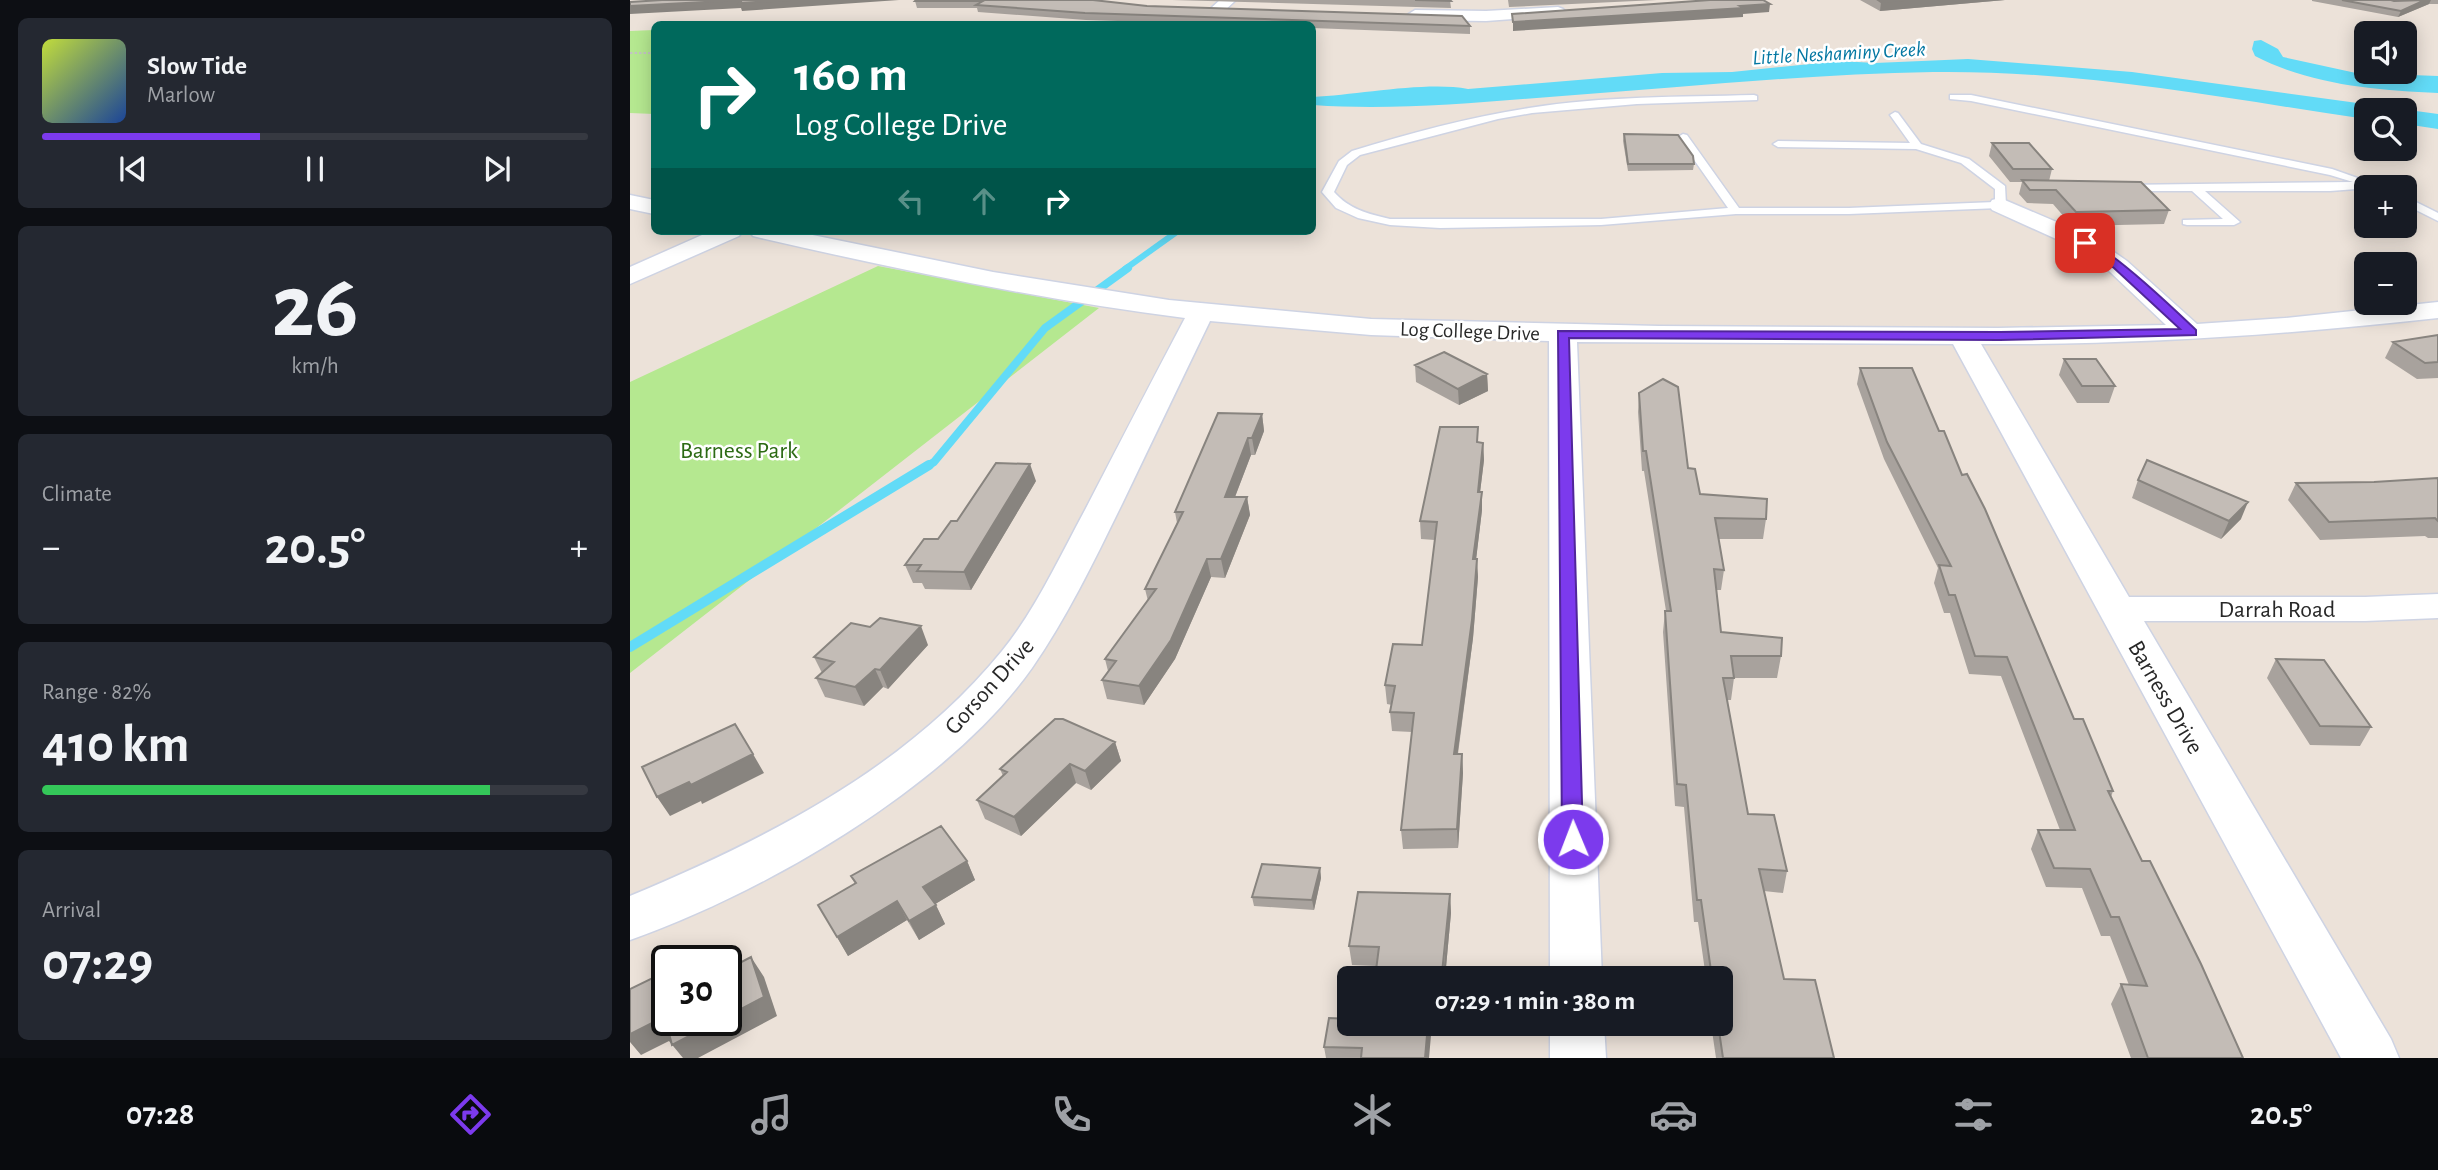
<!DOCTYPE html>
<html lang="en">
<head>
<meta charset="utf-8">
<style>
  :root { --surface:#171b24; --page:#242831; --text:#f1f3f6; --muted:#9ea1a6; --line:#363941; --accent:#7c3aed }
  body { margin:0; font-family:"Alegreya Sans",sans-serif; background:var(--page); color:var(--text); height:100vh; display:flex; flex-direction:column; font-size:26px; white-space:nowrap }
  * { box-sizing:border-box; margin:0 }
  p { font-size:23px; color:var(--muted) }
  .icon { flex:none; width:38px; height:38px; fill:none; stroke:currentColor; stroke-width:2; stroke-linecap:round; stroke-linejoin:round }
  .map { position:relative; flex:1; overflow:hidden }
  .side { display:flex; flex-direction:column; gap:18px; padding:18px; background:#0d0f14; width:630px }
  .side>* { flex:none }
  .banner { position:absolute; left:21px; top:21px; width:665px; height:214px; border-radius:10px; box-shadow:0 4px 18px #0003; background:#00695c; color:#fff; overflow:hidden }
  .fabs { position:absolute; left:1724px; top:21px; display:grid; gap:14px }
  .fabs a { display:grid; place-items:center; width:63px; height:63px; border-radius:10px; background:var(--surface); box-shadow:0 4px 18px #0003; font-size:35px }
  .speed { position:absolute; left:21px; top:945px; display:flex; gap:14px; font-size:35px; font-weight:700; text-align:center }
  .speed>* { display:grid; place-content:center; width:91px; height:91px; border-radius:50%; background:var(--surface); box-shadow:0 4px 18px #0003; line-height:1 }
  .speed .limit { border:4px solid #111; border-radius:10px; background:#fff; color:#111 }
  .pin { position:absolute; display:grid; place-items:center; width:60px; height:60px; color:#fff; margin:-30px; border-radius:14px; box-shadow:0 4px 10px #0006 }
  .me { position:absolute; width:77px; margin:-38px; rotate:359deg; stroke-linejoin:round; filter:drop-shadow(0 0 5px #0008) }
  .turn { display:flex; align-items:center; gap:24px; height:147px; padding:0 28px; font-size:32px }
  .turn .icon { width:91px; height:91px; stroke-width:2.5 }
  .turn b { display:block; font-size:49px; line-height:60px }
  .lanes { display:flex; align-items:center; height:66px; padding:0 28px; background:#0003; justify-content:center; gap:35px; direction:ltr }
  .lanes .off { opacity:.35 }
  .big { font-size:52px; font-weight:600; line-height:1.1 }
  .side .tile { flex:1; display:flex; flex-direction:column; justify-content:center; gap:10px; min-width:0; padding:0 24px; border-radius:10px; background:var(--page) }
  .side .dial { align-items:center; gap:0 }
  .dial b { font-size:91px; line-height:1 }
  .song { display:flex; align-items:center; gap:21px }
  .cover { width:84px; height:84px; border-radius:10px; background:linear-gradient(135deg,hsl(70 70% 55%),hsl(220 70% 35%)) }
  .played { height:7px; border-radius:4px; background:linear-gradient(90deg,var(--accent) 40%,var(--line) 40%) }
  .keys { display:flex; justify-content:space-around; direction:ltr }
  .heat { display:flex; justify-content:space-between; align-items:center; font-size:38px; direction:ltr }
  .charge { height:10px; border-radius:5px; background:linear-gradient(90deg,#34c759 82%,var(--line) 0) }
  .trip { position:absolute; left:707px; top:966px; width:396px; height:70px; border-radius:10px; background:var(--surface); box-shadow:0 4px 18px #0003; font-weight:600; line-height:70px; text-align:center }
  .menu { display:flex; height:112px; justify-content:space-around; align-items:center; background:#090b0e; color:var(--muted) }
  .menu .icon { width:49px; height:49px }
  .menu .selected { color:var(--accent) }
  .menu b { font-size:32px; color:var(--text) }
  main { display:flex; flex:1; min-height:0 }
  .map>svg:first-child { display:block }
  .green { fill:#b5e890 }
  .water { fill:#62dbf7 }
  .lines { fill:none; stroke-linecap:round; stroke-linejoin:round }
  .stream-far2 { stroke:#62dbf7; stroke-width:6 }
  .stream-far1 { stroke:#62dbf7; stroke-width:8 }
  .stream { stroke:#62dbf7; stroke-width:10 }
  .lane-casing { stroke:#ced3e3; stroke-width:3 }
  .street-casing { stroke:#ced3e3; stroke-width:3 }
  .path { stroke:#c3c3c3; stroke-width:2; stroke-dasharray:2.5 2; stroke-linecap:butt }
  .lane { fill:#fff; fill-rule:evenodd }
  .street { fill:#fff; fill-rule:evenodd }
  .wall { fill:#a8a29d }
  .shaded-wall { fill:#88847f }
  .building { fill:#c3bcb6; stroke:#88847f; stroke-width:2 }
  .route { fill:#7c3aed; stroke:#51269a; stroke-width:2 }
  .labels { text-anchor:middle; stroke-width:5; stroke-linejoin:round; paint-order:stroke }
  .far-water-label { font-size:21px; font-style:italic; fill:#0377a2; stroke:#fff }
  .far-street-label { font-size:21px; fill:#282828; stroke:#fff }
  .park-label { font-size:24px; fill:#2c6a14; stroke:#fff }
  .street-label { font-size:24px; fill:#282828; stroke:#fff }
</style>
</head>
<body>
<main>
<section class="side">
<div class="tile">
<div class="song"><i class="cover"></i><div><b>Slow Tide</b><p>Marlow</p></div></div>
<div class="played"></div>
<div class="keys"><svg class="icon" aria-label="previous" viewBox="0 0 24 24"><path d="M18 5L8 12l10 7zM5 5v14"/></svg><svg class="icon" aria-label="pause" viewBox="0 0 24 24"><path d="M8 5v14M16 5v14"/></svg><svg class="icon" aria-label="next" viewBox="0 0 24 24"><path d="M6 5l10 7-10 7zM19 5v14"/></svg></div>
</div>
<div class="tile dial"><b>26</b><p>km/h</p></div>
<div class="tile"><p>Climate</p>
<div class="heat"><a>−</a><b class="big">20.5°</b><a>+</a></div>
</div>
<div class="tile"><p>Range · 82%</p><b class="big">410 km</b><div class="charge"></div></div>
<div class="tile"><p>Arrival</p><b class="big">07:29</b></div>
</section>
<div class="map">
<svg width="1808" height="1058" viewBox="0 0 1808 1058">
  <rect width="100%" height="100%" fill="#ece2d9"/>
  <path class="green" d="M24 30V114L0 113V31Z
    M248 266 469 308 0 673V382Z"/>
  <path class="water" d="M1631 40 1648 49 1653 57 1726 73 1808 76V93C1745 90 1681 85 1625 56L1622 49 1624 41Z
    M1338 59 1502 72 1808 114V129L1775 124 1774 110H1736V119C1592 98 1449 70 1303 72 1179 74 1055 87 932 96 849 102 766 111 683 105V97C727 95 796 81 838 89L1032 73 1102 72 1210 61 1245 63Z"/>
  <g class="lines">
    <path class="stream-far2" d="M495 269 548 231"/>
    <path class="stream-far1" d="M296 467 304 462 415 328 498 268"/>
    <path class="stream" d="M0 647 299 465"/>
    <defs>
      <path id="lane" d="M1124 95 1127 96V100L1007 104 902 113 868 119 730 155 717 165 704 192C719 209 738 214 760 219H971L1098 208 1048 137 1053 134 1057 135 1109 208H1219L1365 202V189L1331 163 1286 149 1148 147 1143 144 1148 141 1280 143 1260 115 1265 112 1268 113 1291 144 1339 159 1375 186 1376 205 1370 208 1219 214H1106L971 225 810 228 760 225 728 218 706 208 692 192 709 161 722 151C780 133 840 117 899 108 973 96 1049 97 1124 95Z
        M1320 95H1341L1702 169 1753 187 1700 191H1575L1610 222 1604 225H1557L1553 224V220L1593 219 1562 191H1493L1488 188 1493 185 1723 182 1700 175 1341 101 1320 99Z
        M1774 196 1808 213V221L1774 204Z"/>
      <path id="street" d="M590 0H606L593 12H583L580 9Z
        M1748 0H1787C1779 7 1756 7 1748 0Z
        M928 7 933 9 936 12 933 15 856 21 785 20 777 15 785 10 856 11Z
        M0 195 24 200V214L0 209Z
        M1370 198 1464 238 1497 261 1567 324 1655 318 1808 302V318C1655 335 1504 345 1351 344L1499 597H1735L1808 594V618L1735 621H1514L1761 1039 1769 1058H1711L1323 344 947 342 972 978H920L919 341 741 335 580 321C551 381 522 441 493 502 465 559 438 616 402 668 319 786 134 893 0 940V896C136 839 276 769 372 651 406 609 429 558 455 510 488 446 521 382 555 318 412 300 271 270 131 238L123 236 119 231H163L363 272 539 300 741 319 1029 326 1368 328 1536 325 1479 271 1446 248 1362 210 1359 205 1362 200Z
        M81 231H113L109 236 0 284V267Z
        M920 1024H974L976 1058H920Z"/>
    </defs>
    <use href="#lane" class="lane-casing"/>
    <use href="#street" class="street-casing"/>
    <path class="path" d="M0 53H24"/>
    <use href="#lane" class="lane"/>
    <use href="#street" class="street"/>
  </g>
  <path class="wall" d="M463 0 517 6 840 26V34L682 28V24H583L456 20 348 12 347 8H287L285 1Z
    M542 0H820L821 8Z
    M878 0H1027L879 7Z
    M1230 0H1375L1250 11Z
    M1682 0H1761L1764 1 1773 0H1808V4H1799L1768 17 1682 1Z
    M994 134 1064 164 1063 170 998 171 993 141Z
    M1362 143 1422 169 1419 181 1539 210 1534 224 1442 226 1423 204 1397 203 1389 194 1392 182H1380L1359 156Z
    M1808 335V378L1787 379 1755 358 1763 342Z
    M1434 359 1485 386 1479 403H1447L1429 375Z
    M785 365 857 374 858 391 829 405 786 382Z
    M1230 368 1309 431 1332 475 1444 719 1483 791 1481 797 1512 861 1613 1058H1501L1481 1004 1491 984 1499 985 1480 936H1471L1452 888 1416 887 1401 849 1408 830H1430L1371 676 1339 674 1320 613H1314L1304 583 1308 568 1254 459 1227 384Z
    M1009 393 1058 468 1070 494 1136 519 1133 539H1089L1094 570 1091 590H1086L1091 632 1151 656 1147 678H1104L1101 700H1097L1118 814 1157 871 1153 893 1134 891 1154 979 1204 1058H1086L1081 1024H1090V978H1076L1068 922H1064L1054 807 1045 806 1033 632 1035 611H1036L1014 471H1012L1008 412Z
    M632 414 634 431 625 455H621L605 497H617L620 515 595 578 581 577 545 659 514 705 477 699 472 680 478 671 475 659 518 601 515 589 547 523 545 512Z
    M849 442 853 443 854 460 850 492 852 510 846 559 848 577 843 638 828 754H832L833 773 828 848 773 849 771 830 782 732 762 731 760 712 762 705 757 704 755 685 792 645 805 540 791 539 790 521Z
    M1808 478V538H1798L1795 536 1690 540 1658 500 1666 483 1744 482Z
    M1508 480 1611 519 1591 539 1502 498Z
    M406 481 341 590 295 589 292 583H283L275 565 308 539 327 521Z
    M298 645 258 689 253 687 234 706 195 697 186 678 192 673 184 657Z
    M1646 659 1741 727 1730 746 1680 745 1637 678Z
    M485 742 491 761 461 790 446 783 391 836 355 819 347 800 373 776 370 769Z
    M337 861 345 880 305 904 315 924 289 940 277 920 218 956 188 905 225 884 221 876Z
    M690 868 691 878 684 910 624 906 622 897Z
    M820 894 821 913 815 978H745L746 966 722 965 719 946Z
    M699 1018 799 1058H696L694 1047Z"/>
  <path class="shaded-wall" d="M112 0H269L112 11 111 8 0 14V6Z
    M1274 0H1375L1250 11 1251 2Z
    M1795 0H1801L1799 4 1768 17 1771 11Z
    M1140 4 1139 12 1113 14V17L883 31V22Z
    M857 374 858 391 829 405 828 389Z
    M632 414 634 431 625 455 622 438Z
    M618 438 621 455 598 515 595 497Z
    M853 443 854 460 848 509V492Z
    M400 464 406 481 341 590 334 572Z
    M852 492V510L844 577 843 559Z
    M617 497 620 515 595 578 591 559Z
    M1618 502 1611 519 1591 539 1599 521Z
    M577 559 581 577 545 659 514 705 509 686Z
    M847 559 848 577 843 638 825 773 824 754Z
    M291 626 298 645 258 689 250 670Z
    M245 669 253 687 234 706 225 687Z
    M485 742 491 761 461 790 455 771Z
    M123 754 134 773 72 804 71 801 40 816 27 797 59 782Z
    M832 754 833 773 828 848 827 829Z
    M440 764 446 783 391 836 384 817Z
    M337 861 345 880 302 906 293 887Z
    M690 868 691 878 684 910 682 900Z
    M820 894 821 913 815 978H813Z
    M267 901 277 920 218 956 207 937Z
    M306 905 315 924 289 940 279 921Z
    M121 957 134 977 147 1016 68 1058H53L39 1041 11 1055 0 1042V1034L26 1021 96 1020V1017Z
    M798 1024H802L799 1058H795Z"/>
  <path class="building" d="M32 0H160L109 3 112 0 0 6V2Z
    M286 0H463L517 6 832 16 840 26 455 13 346 5 353 1H285Z
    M785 0H820L821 1Z
    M1080 0H1133L1140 4 1110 6 1114 8 883 22 882 14Z
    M1248 0H1274L1251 2Z
    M1712 0H1761L1764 1 1795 0 1771 11Z
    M994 134 1048 135 1063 156 1064 164H998Z
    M1362 143H1399L1422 169H1383Z
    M1392 180 1511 182 1539 210 1446 212 1426 190H1400Z
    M1808 335V362L1795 363 1763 342Z
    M814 352 857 374 828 389 785 365Z
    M1434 359H1466L1485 386H1452Z
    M1230 368H1282L1309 431H1314L1332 475 1337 474 1355 509 1444 719H1453L1483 791H1478L1512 861H1520L1571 964 1613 1058H1518L1491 984 1517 986 1489 917H1481L1460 869 1424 868 1408 830H1445L1377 657 1345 656 1325 595H1319L1309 565 1321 566 1257 442Z
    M1033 379 1048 387 1058 468 1065 469 1070 494 1137 499 1136 519 1085 518 1094 570 1084 569 1091 632 1152 638 1151 656H1101L1104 678H1093L1118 814 1144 815 1157 871 1129 869 1154 979 1185 980 1204 1058H1093L1088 1024H1090V978H1082L1071 900H1067L1056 785 1047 784 1035 611H1041L1016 451H1013L1009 393Z
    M588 413 632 414 622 438H618L595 497H617L591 559H577L541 640 509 686 472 680 486 661 475 659 526 589H515L553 512H545Z
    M810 427H848L847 442 853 443 848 492H852L843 559H847L842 620 824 754H832L827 829 771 830 784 713 760 712 765 686 755 685 763 644 792 645 807 522 790 521Z
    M1517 460 1618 502 1599 521 1508 480Z
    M366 463 400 464 334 572 287 571 291 565H275L294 539H308L321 521H327Z
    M1808 478V521L1805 518 1699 522 1666 483 1744 482Z
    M250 618 291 626 250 670 245 669 225 687 186 678 204 662 184 657 221 623 240 627Z
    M1646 659 1694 660 1741 727 1690 726Z
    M425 719H433L485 742 455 771 440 764 384 817 347 800 377 772 370 769Z
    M105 724 123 754 61 785 59 782 27 797 12 767Z
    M311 826 337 861 293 887 306 905 279 921 267 901 207 937 188 905 226 883 221 876Z
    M632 864 690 868 682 900 622 897Z
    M728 892 820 894 812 973H803V978H745L749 947 719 946Z
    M72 954 74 961H57Z
    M121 957 134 997 96 1017V970Z
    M37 971V1020H90L42 1045 36 1022 27 1026 26 1021 0 1034V989Z
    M699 1018 719 1019V1024H798L795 1058H731L732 1048 694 1047Z"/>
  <path class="route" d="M1451 240C1471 238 1548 313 1566 330V335L1370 340 939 338 953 839 950 845 943 847 935 845 932 839 928 331 1370 332 1550 329 1484 268 1451 245Z"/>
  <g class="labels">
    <g class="far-water-label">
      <text transform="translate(1209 53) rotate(-3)" y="7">Little Neshaminy Creek</text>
    </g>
    <g class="far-street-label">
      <text transform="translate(840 331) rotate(2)" y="7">Log College Drive</text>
    </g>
    <g class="park-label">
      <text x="109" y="458">Barness Park</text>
    </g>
    <g class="street-label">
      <text x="1647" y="617">Darrah Road</text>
      <text transform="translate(359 686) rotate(-48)" y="8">Gorson Drive</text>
      <text transform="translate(1536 697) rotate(60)" y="8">Barness Drive</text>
    </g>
  </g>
</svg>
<div class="fabs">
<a><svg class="icon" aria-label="sound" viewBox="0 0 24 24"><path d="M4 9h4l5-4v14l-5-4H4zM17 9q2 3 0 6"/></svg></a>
<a><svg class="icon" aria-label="search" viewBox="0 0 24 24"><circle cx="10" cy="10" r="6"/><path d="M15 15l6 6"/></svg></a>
<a>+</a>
<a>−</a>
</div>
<div class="speed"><div class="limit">30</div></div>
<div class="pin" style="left:1455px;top:243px;background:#d93025"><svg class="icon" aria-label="arrive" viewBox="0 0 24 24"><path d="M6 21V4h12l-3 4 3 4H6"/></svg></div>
<svg class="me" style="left:943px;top:839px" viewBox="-20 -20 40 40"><circle r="17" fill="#7c3aed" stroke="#fff" stroke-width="3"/><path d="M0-11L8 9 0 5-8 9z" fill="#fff"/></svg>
<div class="trip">07:29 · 1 min · 380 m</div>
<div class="banner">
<div class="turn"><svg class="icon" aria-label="right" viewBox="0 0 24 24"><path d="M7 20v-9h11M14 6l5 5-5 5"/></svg><div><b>160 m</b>Log College Drive</div></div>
<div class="lanes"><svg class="icon off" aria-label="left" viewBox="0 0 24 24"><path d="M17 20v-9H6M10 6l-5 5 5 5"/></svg><svg class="icon off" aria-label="ahead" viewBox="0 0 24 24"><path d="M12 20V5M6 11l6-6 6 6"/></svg><svg class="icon" aria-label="right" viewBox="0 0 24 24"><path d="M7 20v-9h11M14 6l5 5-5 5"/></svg></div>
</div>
</div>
</main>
<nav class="menu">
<b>07:28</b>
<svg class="icon selected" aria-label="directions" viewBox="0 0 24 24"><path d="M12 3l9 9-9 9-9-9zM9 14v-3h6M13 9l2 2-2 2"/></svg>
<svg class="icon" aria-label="music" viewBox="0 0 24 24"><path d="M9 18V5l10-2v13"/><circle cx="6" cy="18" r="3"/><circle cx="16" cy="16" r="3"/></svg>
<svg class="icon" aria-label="phone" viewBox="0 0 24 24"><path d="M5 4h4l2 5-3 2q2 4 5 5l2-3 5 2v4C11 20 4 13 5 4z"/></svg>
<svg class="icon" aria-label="climate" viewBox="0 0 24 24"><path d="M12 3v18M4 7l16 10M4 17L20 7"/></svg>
<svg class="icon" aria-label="car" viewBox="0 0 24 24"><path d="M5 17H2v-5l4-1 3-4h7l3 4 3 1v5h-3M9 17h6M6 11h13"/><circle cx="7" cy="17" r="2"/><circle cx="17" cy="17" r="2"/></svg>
<svg class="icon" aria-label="filters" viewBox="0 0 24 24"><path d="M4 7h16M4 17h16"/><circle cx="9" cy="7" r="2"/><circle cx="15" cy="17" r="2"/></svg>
<b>20.5°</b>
</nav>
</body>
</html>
